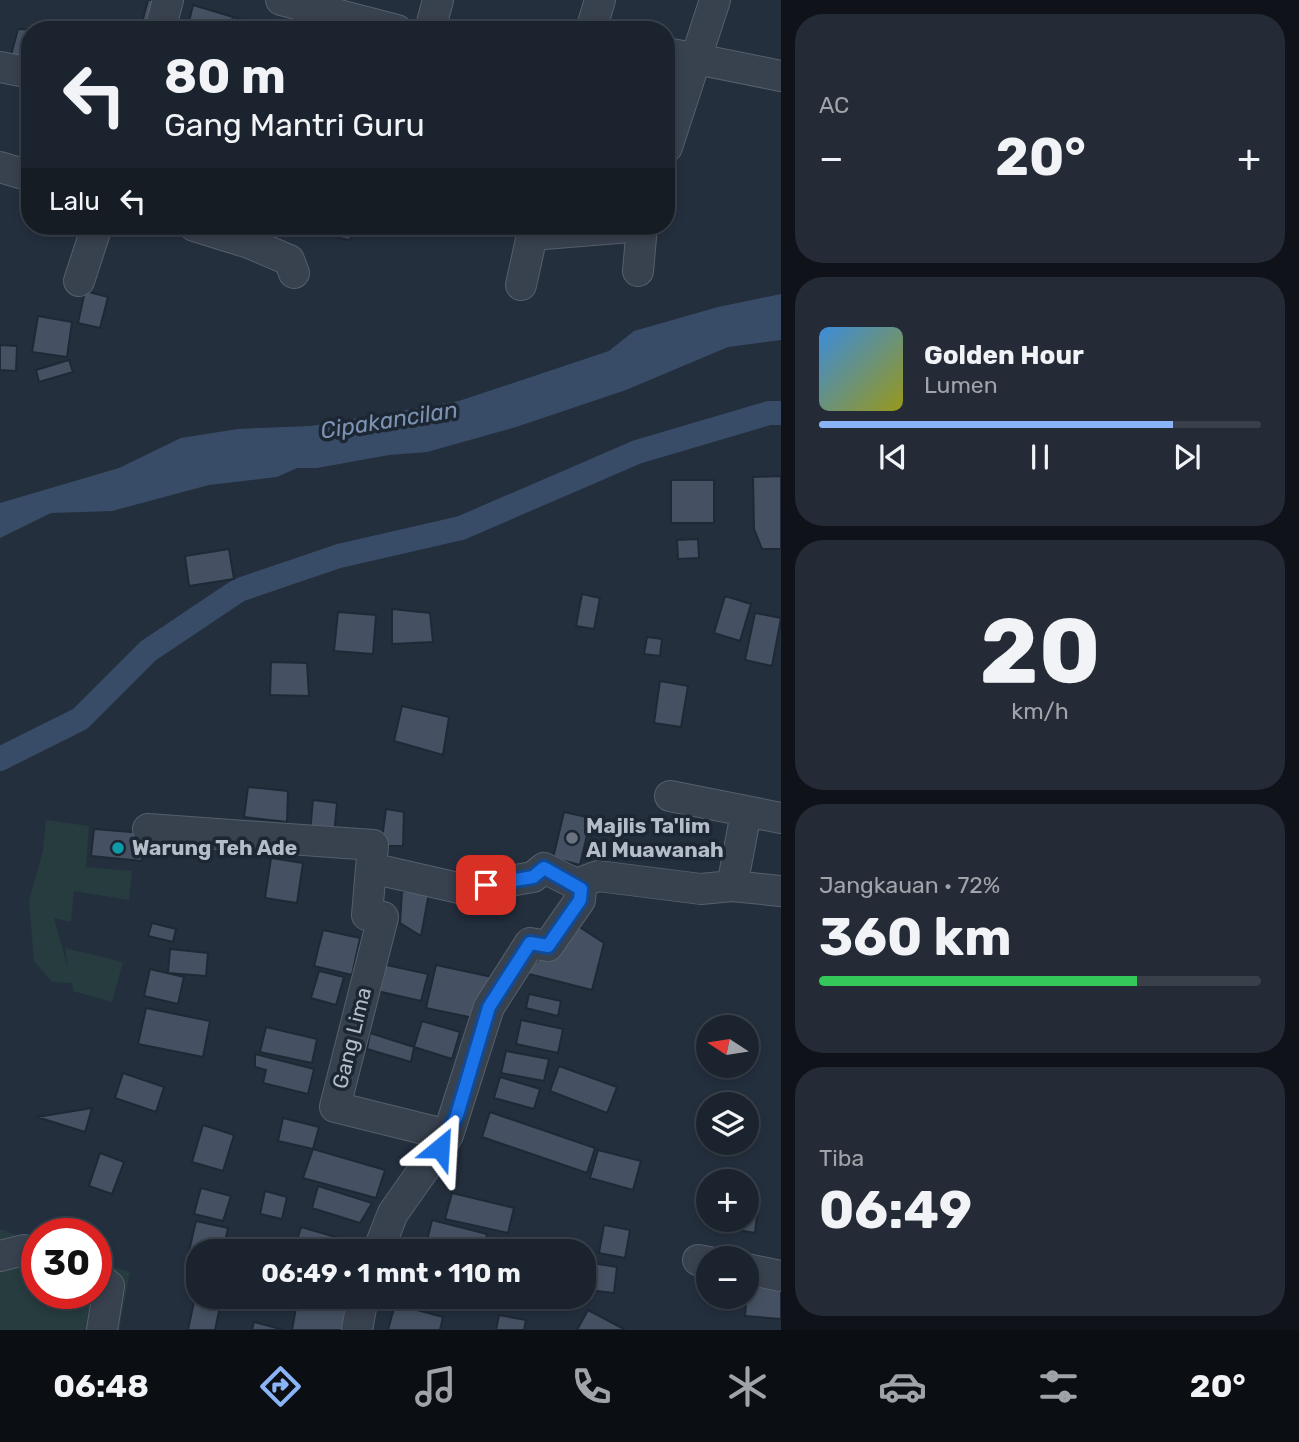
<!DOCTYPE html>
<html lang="id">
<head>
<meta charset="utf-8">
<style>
  :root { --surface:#1b232e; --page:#242b36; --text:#f1f3f6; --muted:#a0a4aa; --line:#39404a; --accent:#8ab4f8 }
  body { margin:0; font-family:Rubik,sans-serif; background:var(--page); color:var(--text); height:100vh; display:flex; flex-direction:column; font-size:26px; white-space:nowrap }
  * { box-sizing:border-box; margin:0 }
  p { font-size:23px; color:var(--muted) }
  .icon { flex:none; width:38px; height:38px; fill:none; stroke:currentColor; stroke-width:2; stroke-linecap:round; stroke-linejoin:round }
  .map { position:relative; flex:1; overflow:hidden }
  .drawer { display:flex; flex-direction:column; gap:14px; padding:14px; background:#0f1319; width:518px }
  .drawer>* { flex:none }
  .top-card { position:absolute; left:21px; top:21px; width:654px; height:214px; border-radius:28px; box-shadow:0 4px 10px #0003,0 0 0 2px var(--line); background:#1b232e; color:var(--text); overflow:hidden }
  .needle { width:46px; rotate:282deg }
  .controls { position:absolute; left:696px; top:1015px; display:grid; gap:14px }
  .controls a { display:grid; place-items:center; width:63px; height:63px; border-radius:50%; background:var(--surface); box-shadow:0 4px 10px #0003,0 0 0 2px var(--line); font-size:35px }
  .speed { position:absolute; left:21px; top:1218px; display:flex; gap:14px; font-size:35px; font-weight:700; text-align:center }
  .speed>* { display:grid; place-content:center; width:91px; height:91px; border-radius:50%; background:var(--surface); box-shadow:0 4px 10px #0003,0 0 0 2px var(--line); line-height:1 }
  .speed .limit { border:10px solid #d22; background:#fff; color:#111 }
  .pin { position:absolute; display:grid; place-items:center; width:60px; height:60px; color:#fff; margin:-30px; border-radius:14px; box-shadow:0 4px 10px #0006 }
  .me { position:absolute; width:77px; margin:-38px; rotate:27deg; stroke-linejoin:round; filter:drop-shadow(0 0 5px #0008) }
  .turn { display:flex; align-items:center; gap:24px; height:147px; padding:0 28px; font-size:32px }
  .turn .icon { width:91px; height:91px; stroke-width:2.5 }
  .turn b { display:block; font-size:49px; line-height:60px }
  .then { display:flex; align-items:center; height:66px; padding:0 28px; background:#0003; gap:14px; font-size:26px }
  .big { font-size:52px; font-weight:700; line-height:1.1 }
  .drawer .widget { flex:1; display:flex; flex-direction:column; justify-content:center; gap:10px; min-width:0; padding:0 24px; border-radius:28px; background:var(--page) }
  .drawer .dial { align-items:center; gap:0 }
  .dial b { font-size:91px; line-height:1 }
  .song { display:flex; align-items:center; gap:21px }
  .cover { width:84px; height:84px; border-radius:10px; background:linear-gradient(135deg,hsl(210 70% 55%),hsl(60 70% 35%)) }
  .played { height:7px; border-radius:4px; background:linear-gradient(90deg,var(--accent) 80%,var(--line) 80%) }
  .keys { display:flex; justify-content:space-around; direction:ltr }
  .heat { display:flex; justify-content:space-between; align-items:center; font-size:38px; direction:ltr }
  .charge { height:10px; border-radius:5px; background:linear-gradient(90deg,#34c759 72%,var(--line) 0) }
  .trip { position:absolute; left:186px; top:1239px; width:410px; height:70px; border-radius:28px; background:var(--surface); box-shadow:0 4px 10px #0003,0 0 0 2px var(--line); font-weight:700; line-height:70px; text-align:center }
  .menu { display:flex; height:112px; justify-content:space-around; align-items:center; background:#0b0e12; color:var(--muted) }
  .menu .icon { width:49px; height:49px }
  .menu .current { color:var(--accent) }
  .menu b { font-size:32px; color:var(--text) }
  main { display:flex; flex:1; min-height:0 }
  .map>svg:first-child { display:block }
  .green { fill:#263c3f }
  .water { fill:#394c67 }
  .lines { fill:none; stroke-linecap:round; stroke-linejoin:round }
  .canal { stroke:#394c67; stroke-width:24 }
  .building { fill:#455162; stroke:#1f2835; stroke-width:2 }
  .minor-casing { stroke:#565f6c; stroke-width:32 }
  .minor { stroke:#38414e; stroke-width:30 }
  .route-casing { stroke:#114b97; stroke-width:18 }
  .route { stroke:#1a73e8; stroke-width:12 }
  .worship-dot { fill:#6b7280; stroke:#1d2633; stroke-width:2.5 }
  .culture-dot { fill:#0f9aa8; stroke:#1d2633; stroke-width:2.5 }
  .labels { text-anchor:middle; stroke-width:7; stroke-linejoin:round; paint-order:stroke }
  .poi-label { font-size:21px; font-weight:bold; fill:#b4bcc9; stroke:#1d2633; text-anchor:start }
  .street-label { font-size:21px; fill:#b4bcc9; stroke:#1d2633 }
  .water-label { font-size:23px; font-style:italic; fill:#7c92b1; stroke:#1d2633 }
</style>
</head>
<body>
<main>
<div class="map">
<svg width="781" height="1330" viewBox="0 0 781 1330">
  <rect width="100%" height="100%" fill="#242f3e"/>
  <path class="green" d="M46 820 89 826 86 867 132 871 129 900 74 891 71 922 54 918 68 969 65 948 123 962 112 1002 73 991 72 983 52 982 34 961 29 901 43 851Z
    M0 1229 37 1243V1293H96V1262L130 1272 119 1330H0Z"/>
  <path class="water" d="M781 294V340L728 347 626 390 516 427 427 452 389 455 317 468H297L277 477 209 485 112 511 51 513 0 538V503L119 468 181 438 238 429 311 426 459 401 609 351 634 331 718 307Z"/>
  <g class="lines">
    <path class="canal" d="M0 759 80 719 148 651 239 590 339 556 461 528 637 452 769 413H781"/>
  </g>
  <path class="building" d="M148 0H164L154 30H140Z
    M193 5 233 17 229 30H187Z
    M233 17 268 26 267 30H230Z
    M278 23 303 30H276Z
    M18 29 39 30H30V60L11 55Z
    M266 226H293L290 236 265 229Z
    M308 226H323L320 234 307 230Z
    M323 226H354L350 240 320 234Z
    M85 291 108 297 100 328 78 323Z
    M38 316 72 322 67 357 32 352Z
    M0 345 17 346 16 371 0 370Z
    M69 360 73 372 39 382 36 370Z
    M781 476V549H762L754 529 753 477Z
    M671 480H714V523H671Z
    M698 539 699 558 678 559 677 540Z
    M229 549 234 579 189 586 185 556Z
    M582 594 600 598 594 629 576 626Z
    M725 596 751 604 740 641 714 633Z
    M392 609 430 613 433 642 392 644Z
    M338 612 376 615 373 654 334 651Z
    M755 613 781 618 772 666 745 660Z
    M647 637 662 639 660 656 644 654Z
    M271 662 307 663 309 696 270 695Z
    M660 681 688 686 681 727 654 723Z
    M402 706 449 717 443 755 394 741Z
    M248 787 288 791 287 822 244 817Z
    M313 800 337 803 334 836 310 833Z
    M386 809 404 812 403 846H381Z
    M564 812 591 818 580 865 553 858Z
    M94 829 144 833 142 861 91 856Z
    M271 858 303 863 297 903 265 898Z
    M402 891 429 893 421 936 400 923Z
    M152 923 176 929 173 942 148 936Z
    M575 924 604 943 592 990 521 972 562 944Z
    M323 930 360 938 352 975 314 966Z
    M170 949 208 953 206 976 168 973Z
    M382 964 428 974 421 1001 377 991Z
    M436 965 492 977 483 1020 426 1008Z
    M150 969 184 977 178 1004 144 996Z
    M319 971 344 977 336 1005 311 998Z
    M529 994 561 1001 558 1016 526 1008Z
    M146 1008 210 1021 203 1057 138 1044Z
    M521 1020 563 1029 558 1053 516 1044Z
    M422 1021 460 1032 452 1059 414 1047Z
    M266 1027 317 1039 312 1063 260 1052Z
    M370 1033 414 1047 411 1062 367 1049Z
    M506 1051 549 1059 544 1081 501 1073Z
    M255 1054 314 1069 308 1094 263 1083 266 1070 255 1067Z
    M559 1066 617 1087 607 1113 550 1091Z
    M123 1073 164 1087 156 1112 115 1098Z
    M500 1077 540 1089 534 1109 494 1098Z
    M92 1108 85 1132 37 1117Z
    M490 1112 595 1148 587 1173 482 1137Z
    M283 1118 319 1127 313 1149 278 1141Z
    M203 1125 234 1135 223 1171 192 1162Z
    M313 1149 385 1170 376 1198 303 1178Z
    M598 1150 641 1161 633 1190 590 1178Z
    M100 1153 124 1162 112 1194 89 1186Z
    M318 1186 372 1203 360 1223 312 1208Z
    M201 1188 231 1196 223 1221 194 1214Z
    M265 1191 287 1197 282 1219 260 1214Z
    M452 1193 514 1208 508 1233 445 1219Z
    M747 1196 759 1198 755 1233 732 1229 733 1220H747Z
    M432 1220 487 1234 483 1251H467L427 1241Z
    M196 1221 228 1228 223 1251H198V1267L186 1264Z
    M604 1225 630 1230 625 1258 599 1253Z
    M301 1227 353 1242 350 1251H294Z
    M565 1246 582 1250V1251H564Z
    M592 1263 617 1267 614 1293 588 1290Z
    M583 1266 588 1267 584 1287H583Z
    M748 1280 781 1283V1319L745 1316Z
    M195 1297 221 1302 215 1330H188Z
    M298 1297 348 1301 343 1330H292Z
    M395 1304 443 1317 440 1330H388Z
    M588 1310 624 1329 623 1330H577Z
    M499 1315 526 1320 524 1330H496Z
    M254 1322 284 1330H252Z"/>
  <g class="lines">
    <defs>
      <path id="minor" d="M281 0 397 30
        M160 30 168 0
        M430 30 438 0
        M591 30 600 0
        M667 53 781 76
        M0 67 30 73
        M667 147 715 0
        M0 167 30 176
        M194 226 249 243 289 260 294 273
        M532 235 642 226
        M638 271 642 226
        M79 281 97 226
        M521 285 534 226
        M670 796 781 818
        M148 829 373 845 371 868 463 889 533 877 544 868 576 884
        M371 868 367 915 383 917 335 1107 448 1135
        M732 886 781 891
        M378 1251 393 1213 448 1135 489 1007 530 943 548 946 580 900 581 889 576 884 598 876 701 889 732 886 746 813
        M0 1256 24 1250 37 1254
        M698 1260 709 1262
        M747 1269 781 1276
        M96 1275 109 1286 102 1330
        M357 1330 363 1297"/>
    </defs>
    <use href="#minor" class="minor-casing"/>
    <use href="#minor" class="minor"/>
  </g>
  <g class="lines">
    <defs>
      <path id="route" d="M440 1148 457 1115 489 1007 530 943 548 946 580 900 581 889 544 868 533 877 486 885"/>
    </defs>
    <use href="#route" class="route-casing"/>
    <use href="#route" class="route"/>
  </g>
  <circle class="worship-dot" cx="572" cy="838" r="7"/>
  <circle class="culture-dot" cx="118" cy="848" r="7"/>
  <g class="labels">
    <g class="poi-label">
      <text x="586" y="833">Majlis Ta'lim<tspan x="586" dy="24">Al Muawanah</tspan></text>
      <text x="132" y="855">Warung Teh Ade</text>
    </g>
    <g class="street-label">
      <text transform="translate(352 1038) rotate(-76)" y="7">Gang Lima</text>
    </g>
    <g class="water-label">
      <text transform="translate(389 420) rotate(-9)" y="8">Cipakancilan</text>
    </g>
  </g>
</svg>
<div class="controls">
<a><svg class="needle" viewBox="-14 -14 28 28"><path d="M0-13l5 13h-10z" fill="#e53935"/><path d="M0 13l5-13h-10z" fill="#a0a4aa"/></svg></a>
<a><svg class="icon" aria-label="layers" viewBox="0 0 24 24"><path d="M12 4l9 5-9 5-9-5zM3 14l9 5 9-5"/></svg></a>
<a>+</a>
<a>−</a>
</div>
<div class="speed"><div class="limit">30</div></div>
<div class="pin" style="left:486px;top:885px;background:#d93025"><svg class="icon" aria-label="arrive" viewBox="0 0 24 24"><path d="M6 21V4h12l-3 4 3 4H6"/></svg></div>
<svg class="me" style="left:440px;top:1148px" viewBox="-20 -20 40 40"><path d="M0-17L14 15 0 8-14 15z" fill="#1a73e8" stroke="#fff" stroke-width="4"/></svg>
<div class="trip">06:49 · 1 mnt · 110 m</div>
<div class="top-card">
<div class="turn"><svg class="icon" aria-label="left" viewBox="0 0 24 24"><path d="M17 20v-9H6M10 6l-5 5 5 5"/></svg><div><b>80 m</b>Gang Mantri Guru</div></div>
<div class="then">Lalu<svg class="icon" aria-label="left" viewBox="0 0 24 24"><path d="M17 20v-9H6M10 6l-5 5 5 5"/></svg></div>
</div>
</div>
<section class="drawer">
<div class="widget"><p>AC</p>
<div class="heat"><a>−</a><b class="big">20°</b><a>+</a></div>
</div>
<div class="widget">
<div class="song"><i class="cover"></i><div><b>Golden Hour</b><p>Lumen</p></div></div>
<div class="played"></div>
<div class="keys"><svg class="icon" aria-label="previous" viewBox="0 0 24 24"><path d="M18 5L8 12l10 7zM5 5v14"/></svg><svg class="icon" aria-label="pause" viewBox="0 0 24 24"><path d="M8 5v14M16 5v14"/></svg><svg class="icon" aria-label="next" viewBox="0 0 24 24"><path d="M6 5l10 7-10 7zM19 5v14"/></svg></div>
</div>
<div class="widget dial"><b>20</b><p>km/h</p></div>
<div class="widget"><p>Jangkauan · 72%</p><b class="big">360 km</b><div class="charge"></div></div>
<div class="widget"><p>Tiba</p><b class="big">06:49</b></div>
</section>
</main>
<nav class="menu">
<b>06:48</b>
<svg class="icon current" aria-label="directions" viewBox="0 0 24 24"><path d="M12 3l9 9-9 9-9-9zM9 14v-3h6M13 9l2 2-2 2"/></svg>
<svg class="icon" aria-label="music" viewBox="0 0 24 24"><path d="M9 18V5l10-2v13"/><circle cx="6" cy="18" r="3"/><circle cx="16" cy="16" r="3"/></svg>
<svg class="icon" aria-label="phone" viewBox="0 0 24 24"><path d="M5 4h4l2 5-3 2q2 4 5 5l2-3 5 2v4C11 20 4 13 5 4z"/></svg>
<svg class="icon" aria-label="climate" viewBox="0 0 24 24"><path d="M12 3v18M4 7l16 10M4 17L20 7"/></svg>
<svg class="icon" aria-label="car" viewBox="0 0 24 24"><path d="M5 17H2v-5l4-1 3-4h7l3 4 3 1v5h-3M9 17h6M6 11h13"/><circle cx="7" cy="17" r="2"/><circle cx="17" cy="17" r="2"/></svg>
<svg class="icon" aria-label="filters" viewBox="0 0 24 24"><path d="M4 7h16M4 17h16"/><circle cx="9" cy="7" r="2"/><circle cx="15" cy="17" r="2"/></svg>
<b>20°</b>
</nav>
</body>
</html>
